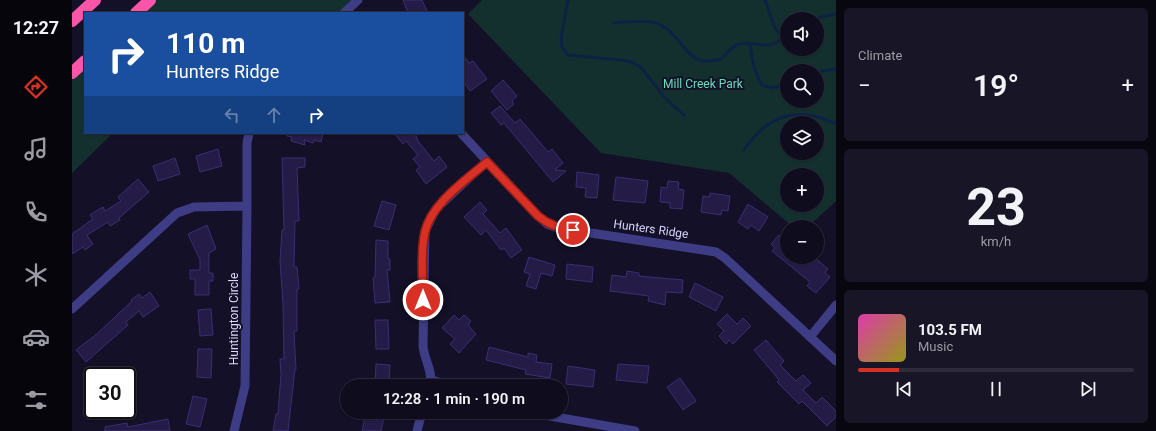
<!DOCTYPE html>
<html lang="en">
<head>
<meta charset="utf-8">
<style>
  :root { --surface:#0e0c1d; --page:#171526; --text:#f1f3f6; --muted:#9b9ba4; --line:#2e2c3b; --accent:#d93025 }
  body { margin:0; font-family:Roboto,sans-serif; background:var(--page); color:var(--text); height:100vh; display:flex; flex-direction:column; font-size:15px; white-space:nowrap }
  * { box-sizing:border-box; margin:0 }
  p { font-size:13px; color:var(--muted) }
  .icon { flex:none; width:22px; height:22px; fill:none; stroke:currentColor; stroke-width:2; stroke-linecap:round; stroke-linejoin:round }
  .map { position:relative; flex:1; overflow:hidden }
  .details { display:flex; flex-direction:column; gap:8px; padding:8px; background:#080710; width:320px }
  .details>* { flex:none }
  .guide { position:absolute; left:12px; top:12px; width:380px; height:122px; border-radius:0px; box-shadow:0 1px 3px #0004,0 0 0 1px var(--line); background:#1a4fa0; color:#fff; overflow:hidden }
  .controls { position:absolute; left:708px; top:12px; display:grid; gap:8px }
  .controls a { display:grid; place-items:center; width:44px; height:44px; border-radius:50%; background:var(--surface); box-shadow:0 1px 3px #0004,0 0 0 1px var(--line); font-size:20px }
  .speed { position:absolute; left:12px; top:367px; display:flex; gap:8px; font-size:20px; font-weight:700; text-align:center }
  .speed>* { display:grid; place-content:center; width:52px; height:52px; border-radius:50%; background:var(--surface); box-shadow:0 1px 3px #0004,0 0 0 1px var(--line); line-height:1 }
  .speed .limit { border:2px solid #111; border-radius:6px; background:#fff; color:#111 }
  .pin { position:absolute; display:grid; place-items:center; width:34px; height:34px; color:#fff; margin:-17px; border:2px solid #fff; border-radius:50%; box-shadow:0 1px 4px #0007 }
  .me { position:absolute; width:44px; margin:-22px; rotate:0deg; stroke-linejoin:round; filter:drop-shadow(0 0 3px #0008) }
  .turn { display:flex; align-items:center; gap:14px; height:84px; padding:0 16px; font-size:18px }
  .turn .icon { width:52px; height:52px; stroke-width:2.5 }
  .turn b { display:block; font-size:28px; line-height:34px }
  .lanes { display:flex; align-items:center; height:38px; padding:0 16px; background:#0003; justify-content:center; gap:20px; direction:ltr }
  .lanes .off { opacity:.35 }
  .big { font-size:30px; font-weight:600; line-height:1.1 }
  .details .tile { flex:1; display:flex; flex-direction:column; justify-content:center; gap:6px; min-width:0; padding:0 14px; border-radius:6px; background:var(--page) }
  .details .dial { align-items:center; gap:0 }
  .dial b { font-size:52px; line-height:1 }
  .song { display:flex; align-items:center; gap:12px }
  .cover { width:48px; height:48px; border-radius:6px; background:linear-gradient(135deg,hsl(320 70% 55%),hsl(60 70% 35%)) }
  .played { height:4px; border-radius:2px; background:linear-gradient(90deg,var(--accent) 15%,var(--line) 15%) }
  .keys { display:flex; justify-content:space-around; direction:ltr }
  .heat { display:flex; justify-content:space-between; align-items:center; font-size:22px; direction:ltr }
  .trip { position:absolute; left:268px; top:379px; width:228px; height:40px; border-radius:20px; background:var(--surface); box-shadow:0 1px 3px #0004,0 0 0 1px var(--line); font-weight:600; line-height:40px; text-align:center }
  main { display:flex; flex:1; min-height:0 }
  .tabs { display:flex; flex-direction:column; width:72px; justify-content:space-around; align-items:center; background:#06050c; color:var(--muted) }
  .tabs .icon { width:28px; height:28px }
  .tabs .selected { color:var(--accent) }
  .tabs b { font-size:18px; color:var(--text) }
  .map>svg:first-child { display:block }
  .green { fill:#13302e; fill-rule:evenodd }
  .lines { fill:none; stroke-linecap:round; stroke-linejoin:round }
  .stream { stroke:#0c2244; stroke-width:3 }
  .building { fill:#241c47; stroke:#3a2f72 }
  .street { stroke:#3d3c84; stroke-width:9 }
  .highway { stroke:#fb55aa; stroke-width:12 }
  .route-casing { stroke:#8d1f18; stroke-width:10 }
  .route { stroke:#d93025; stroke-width:7 }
  .labels { text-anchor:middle; stroke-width:4; stroke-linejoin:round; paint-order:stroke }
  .park-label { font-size:12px; fill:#63ddbb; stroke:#131027 }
  .street-label { font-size:12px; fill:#dad7fe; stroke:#131027 }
</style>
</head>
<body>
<main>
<nav class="tabs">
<b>12:27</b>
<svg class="icon selected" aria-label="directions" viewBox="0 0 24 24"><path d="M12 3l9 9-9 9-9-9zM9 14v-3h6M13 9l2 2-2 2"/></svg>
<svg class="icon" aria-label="music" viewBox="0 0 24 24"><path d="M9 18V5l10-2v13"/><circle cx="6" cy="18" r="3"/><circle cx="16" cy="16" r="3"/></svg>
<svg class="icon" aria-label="phone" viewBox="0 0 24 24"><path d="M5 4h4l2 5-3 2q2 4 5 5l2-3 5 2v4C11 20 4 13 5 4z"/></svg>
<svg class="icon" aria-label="climate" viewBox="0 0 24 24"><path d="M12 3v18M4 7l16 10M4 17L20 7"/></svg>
<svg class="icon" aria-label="car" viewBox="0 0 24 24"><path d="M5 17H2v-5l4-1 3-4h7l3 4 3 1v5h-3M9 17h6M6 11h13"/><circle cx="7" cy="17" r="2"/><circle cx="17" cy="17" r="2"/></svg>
<svg class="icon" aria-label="filters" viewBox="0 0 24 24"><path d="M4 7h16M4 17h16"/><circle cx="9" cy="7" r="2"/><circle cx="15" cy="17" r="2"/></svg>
</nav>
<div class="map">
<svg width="764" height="431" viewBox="0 0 764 431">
  <rect width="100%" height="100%" fill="#131027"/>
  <path class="green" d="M78 0H286L272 13H64Z
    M410 0H764V201L736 227H721L657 173 529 153 396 14ZM715 19H745V49H715ZM715 71H745V101H715ZM715 123H745V153H715ZM715 175H745V205H715Z
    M13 61V133H41L0 173V73Z"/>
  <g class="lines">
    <path class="stream" d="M496 0 489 38 490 47 496 55 557 61 569 67 592 97 612 115
      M693 0 703 28 707 33H715
      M739 19 764 14
      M541 23C556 22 579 18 592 27 615 42 615 69 649 59 655 54 659 46 668 44 687 40 699 54 713 34
      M678 44C680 59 682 72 690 85L700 88 715 84
      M745 72 764 69
      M672 150C696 115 724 105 764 124"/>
  </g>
  <path class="building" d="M331 0H350L356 13H336Z
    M391 55 397 63 401 61 415 79 398 91 391 81Z
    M431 80 445 96 440 101 442 104 435 110 419 91Z
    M428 106 443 123 448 119 476 152 480 149 491 163 483 170 494 171 481 182 432 123 429 125 419 113Z
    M215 133H251L249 142 242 140 241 143 232 140 233 145 219 141 220 137 215 136Z
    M322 133H343L346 141 362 161 367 156 375 167 354 184 344 170 348 167 341 159 346 155 334 141 331 144Z
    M146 149 150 166 128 172 124 156Z
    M103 158 108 174 86 181 81 166Z
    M210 158H233V167L225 168 227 221H223L222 267H225L227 289H225V331H222L224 369H223L216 431H201L204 414H206L209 374 208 359H212L211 304 208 261 210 230H212Z
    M505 172 527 175 525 198 513 197 514 188 504 187Z
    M544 177 576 181 573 203 541 200Z
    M66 179 77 192 47 218 48 220 38 226 36 222 15 235 21 244 13 250 11 247 0 254V234L21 219 18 215 31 207 33 211 49 201 46 197Z
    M596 181 607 182 606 189 612 190 610 209 598 208V203L588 202 589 187 595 188Z
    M638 193 658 196 656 211 650 210 649 215 629 212 631 196 638 197Z
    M310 201 324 205 317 230 302 226Z
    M408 202 415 210 411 214 428 233 434 228 450 250 439 258 432 248 429 250 414 230 409 235 392 217Z
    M676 204 696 217 687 231 679 225 676 229 666 222Z
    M135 225 144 249 137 253V273H141V281H137V295H123V279H118V270H128V260L116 234Z
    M707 235 715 243V257H742L756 269 753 273 758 277 744 293 735 286 738 282 700 251 703 248 699 244Z
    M304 240 316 241V259H318V270H315L318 302 303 303 301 278 303 277Z
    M457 257 483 265 480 276 469 273 464 289 454 286 458 274 452 272Z
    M495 264 521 267 520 282 494 279Z
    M555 271 567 273V276L611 280 610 293 594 292 593 305 576 301 577 296 538 291 540 275 554 277Z
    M623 283 651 297 644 311 617 297Z
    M78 292 87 306 71 317 67 311 54 322 56 325 14 362 4 350 26 333 60 301 59 300 67 294 70 298Z
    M137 309H139L141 335 128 336 126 310Z
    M655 314 665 324 671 318 679 326 661 344 657 340 654 344 647 336 652 331 645 324Z
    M382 315 387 320 392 315 399 321 396 325 404 334 387 353 378 344 383 339 370 328Z
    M303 320H316L317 349H304Z
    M694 340 712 361 708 365 724 381 731 375 739 383 731 390 744 403 750 397 764 411V417L755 426 730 401 727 404 705 382 707 380 682 350Z
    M417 347 456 357V353L465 355 464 362 480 364 478 378 453 374 454 370 414 360Z
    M126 349H140L139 378 125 377Z
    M304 364 318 365 317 386H303Z
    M546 364 577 366 575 383 544 380Z
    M496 366 523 370 521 387 494 384Z
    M608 378 624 401 611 410 595 387Z
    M121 396 135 399 128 427 114 424Z
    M294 412H310L309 416 312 417 309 431H290Z
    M96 419 98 431H33V427L55 423 56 427Z"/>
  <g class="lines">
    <path class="street" d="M272 13 286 0
      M389 133 466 216 475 224 486 228 644 252 653 258 764 361
      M175 206V143L177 133
      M0 309 105 213 122 207 175 206 173 386 162 431
      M738 337 764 305
      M360 380 378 386
      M358 386C362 374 352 359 351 346L353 231 364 209 415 161
      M455 412 563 431
      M345 431 350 412"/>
    <path class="highway" d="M64 13 78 0
      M0 21 23 0
      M0 73 13 61"/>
  </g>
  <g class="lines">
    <defs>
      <path id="route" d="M351 300C351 280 348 252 353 232 359 204 394 180 415 162L466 216C477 225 487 228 501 230"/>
    </defs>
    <use href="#route" class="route-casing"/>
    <use href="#route" class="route"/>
  </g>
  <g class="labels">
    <g class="park-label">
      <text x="631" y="88">Mill Creek Park</text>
    </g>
    <g class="street-label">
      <text transform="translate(579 229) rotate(8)" y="4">Hunters Ridge</text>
      <text transform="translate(162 319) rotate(-90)" y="4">Huntington Circle</text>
    </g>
  </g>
</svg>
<div class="controls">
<a><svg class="icon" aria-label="sound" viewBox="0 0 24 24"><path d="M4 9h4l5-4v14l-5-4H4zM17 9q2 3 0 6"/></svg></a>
<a><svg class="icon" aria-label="search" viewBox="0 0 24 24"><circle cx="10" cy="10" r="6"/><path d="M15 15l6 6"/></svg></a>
<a><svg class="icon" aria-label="layers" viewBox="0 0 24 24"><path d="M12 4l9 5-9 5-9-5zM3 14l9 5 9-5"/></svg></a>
<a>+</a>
<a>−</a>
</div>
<div class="speed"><div class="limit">30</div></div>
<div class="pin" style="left:501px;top:230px;background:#d93025"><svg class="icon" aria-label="arrive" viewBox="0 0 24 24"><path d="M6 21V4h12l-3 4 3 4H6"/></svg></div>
<svg class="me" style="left:351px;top:300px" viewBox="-20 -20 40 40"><circle r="17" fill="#d93025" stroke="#fff" stroke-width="3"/><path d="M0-11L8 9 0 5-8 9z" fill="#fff"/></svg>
<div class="trip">12:28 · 1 min · 190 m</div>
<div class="guide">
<div class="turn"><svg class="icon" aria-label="right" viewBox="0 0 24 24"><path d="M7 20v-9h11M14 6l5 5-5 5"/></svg><div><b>110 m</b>Hunters Ridge</div></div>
<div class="lanes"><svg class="icon off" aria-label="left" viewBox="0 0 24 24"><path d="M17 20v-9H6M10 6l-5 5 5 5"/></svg><svg class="icon off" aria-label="ahead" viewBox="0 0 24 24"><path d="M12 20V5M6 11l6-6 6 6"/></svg><svg class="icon" aria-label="right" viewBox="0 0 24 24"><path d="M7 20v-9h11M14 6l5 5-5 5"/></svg></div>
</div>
</div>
<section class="details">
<div class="tile"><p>Climate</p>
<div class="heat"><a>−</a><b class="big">19°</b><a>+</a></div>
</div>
<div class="tile dial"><b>23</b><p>km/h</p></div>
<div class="tile">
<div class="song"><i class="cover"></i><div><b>103.5 FM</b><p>Music</p></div></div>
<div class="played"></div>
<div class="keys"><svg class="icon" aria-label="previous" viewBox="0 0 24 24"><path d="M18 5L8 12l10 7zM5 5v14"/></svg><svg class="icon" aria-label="pause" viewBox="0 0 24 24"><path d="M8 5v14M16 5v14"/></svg><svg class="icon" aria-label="next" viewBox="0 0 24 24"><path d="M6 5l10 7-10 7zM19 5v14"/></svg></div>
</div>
</section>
</main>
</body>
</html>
